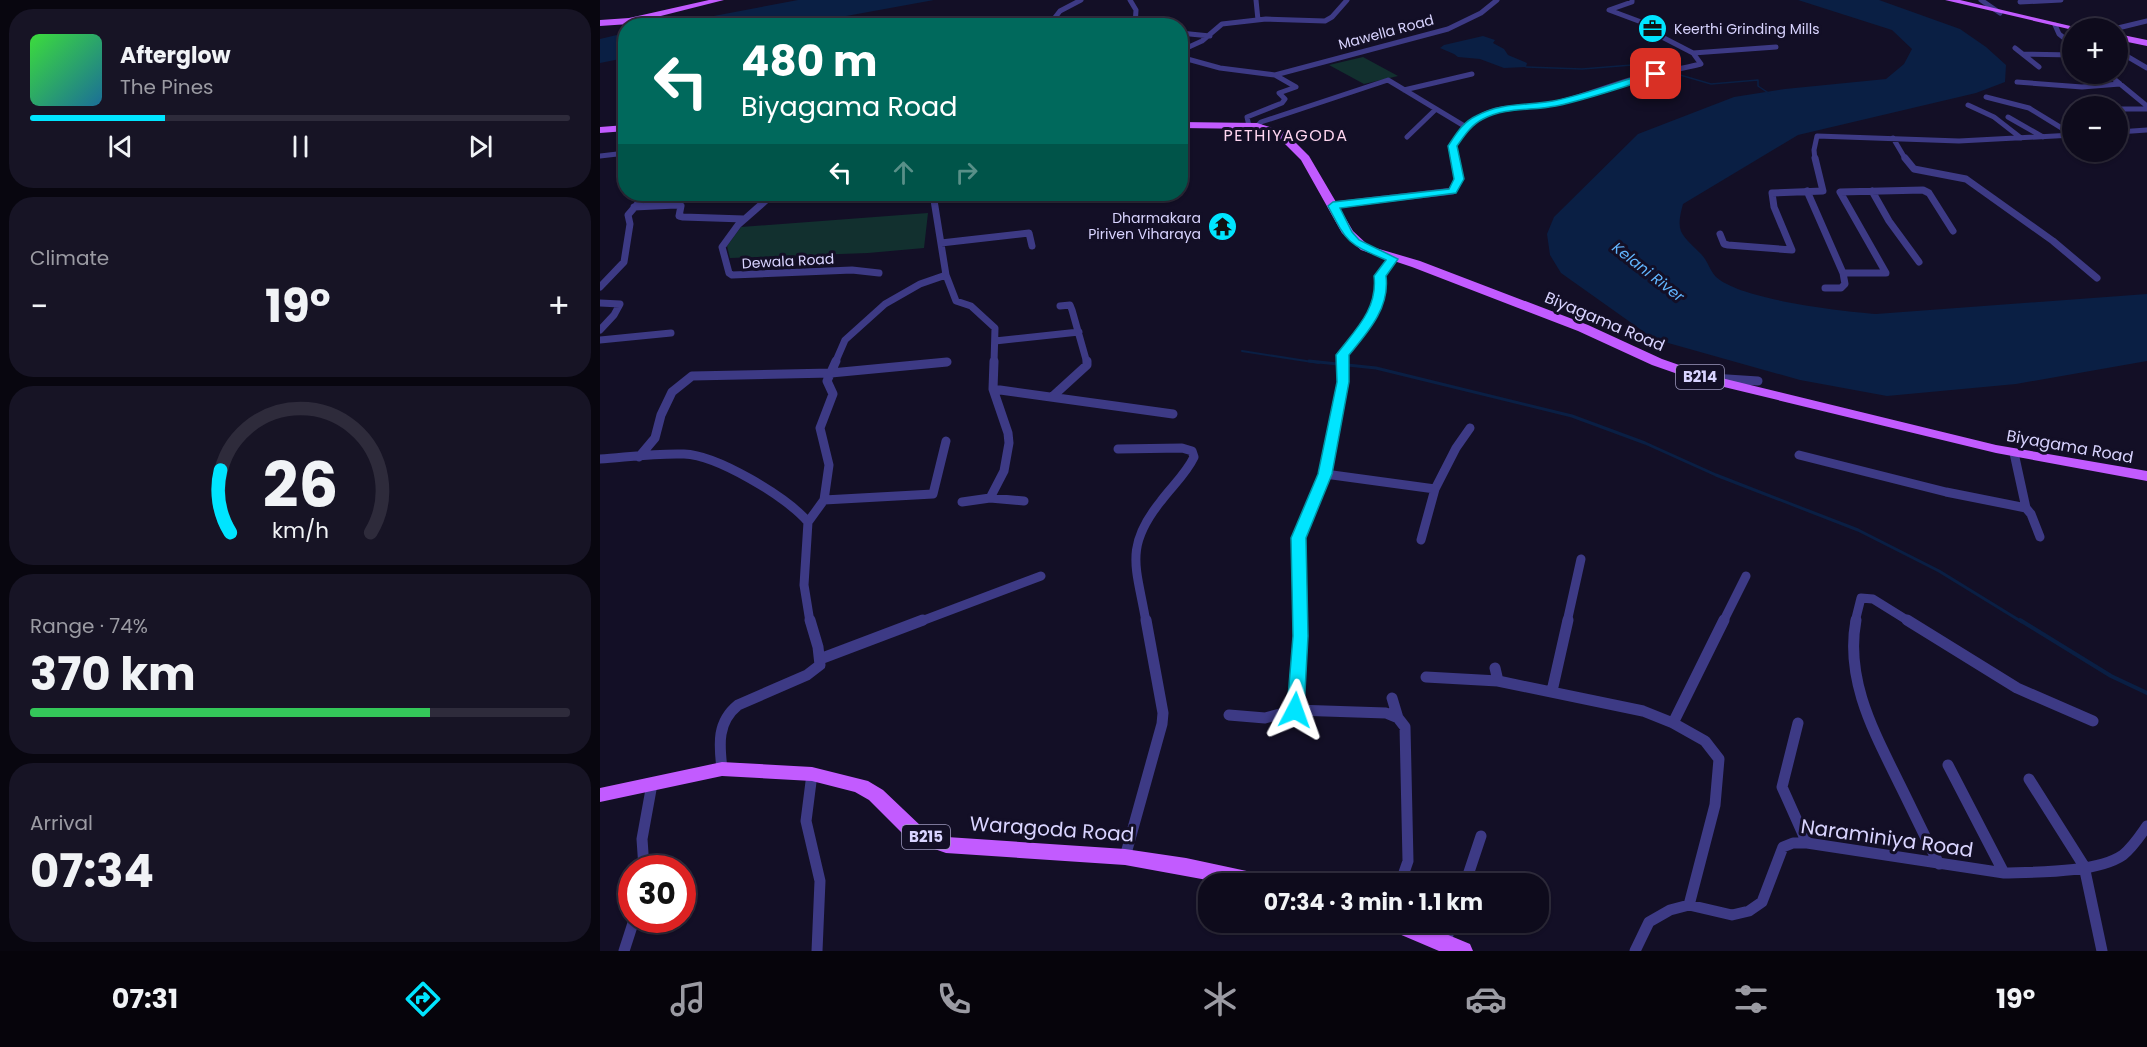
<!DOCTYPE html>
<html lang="en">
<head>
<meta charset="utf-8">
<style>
  :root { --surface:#0e0b1c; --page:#171425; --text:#f1f3f6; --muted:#9b9ba3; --line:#2e2b3b; --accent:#00e5ff }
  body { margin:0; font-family:Poppins,sans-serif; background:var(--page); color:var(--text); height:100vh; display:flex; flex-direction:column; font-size:22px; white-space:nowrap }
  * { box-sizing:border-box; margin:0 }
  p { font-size:20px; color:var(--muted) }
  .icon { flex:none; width:33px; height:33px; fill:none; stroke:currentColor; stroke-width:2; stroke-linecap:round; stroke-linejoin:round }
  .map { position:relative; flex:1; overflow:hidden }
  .panel { display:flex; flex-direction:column; gap:9px; padding:9px; background:#08060f; width:600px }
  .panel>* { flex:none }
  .hud { position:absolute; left:18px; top:18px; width:570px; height:183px; border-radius:24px; box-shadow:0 2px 4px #0004,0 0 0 2px var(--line); background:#00695c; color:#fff; overflow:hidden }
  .buttons { position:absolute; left:1462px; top:18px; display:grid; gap:12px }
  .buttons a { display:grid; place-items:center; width:66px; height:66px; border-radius:50%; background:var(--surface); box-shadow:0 2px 4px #0004,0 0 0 2px var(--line); font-size:30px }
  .speed { position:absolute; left:18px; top:855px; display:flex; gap:12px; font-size:30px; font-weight:700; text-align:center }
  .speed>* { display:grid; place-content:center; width:78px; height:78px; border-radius:50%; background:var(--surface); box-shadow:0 2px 4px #0004,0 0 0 2px var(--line); line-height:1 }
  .speed .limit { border:9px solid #d22; background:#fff; color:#111 }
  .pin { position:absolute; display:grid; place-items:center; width:51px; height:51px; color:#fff; margin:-26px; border-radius:12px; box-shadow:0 3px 9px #0006 }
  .me { position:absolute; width:66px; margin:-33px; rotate:4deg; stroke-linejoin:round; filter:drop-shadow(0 0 4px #0008) }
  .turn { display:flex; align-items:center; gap:21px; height:126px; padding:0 24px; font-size:27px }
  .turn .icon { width:78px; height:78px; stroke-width:2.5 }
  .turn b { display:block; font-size:42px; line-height:51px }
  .lanes { display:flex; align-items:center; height:57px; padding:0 24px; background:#0003; justify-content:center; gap:30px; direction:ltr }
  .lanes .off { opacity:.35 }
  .big { font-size:45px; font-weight:700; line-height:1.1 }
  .panel .card { flex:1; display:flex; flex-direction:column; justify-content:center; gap:9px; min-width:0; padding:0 21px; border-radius:24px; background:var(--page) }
  .panel .dial { align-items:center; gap:0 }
  .dial svg { height:156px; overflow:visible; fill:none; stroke:var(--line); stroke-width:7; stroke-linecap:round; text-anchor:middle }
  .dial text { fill:var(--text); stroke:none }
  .song { display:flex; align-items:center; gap:18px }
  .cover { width:72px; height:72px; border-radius:9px; background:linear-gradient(135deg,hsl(120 70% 55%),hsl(200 70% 35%)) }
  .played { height:6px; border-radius:3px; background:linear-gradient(90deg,var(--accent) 25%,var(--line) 25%) }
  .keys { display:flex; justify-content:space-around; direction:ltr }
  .heat { display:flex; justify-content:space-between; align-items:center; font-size:33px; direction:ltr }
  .charge { height:9px; border-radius:4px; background:linear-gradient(90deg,#34c759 74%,var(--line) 0) }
  .trip { position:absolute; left:598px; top:873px; width:351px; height:60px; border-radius:24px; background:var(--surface); box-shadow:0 2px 4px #0004,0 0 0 2px var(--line); font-weight:700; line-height:60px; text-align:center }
  .menu { display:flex; height:96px; justify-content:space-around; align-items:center; background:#06040b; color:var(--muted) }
  .menu .icon { width:42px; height:42px }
  .menu .current { color:var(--accent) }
  .menu b { font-size:27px; color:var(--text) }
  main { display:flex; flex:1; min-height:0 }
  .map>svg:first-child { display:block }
  .green { fill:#12302f }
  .water { fill:#0a1f44 }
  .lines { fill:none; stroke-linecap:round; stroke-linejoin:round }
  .stream-far3 { stroke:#0a1f44; stroke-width:1.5 }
  .stream-far2 { stroke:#0a1f44; stroke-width:2 }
  .stream-far1 { stroke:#0a1f44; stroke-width:3 }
  .stream { stroke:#0a1f44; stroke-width:4 }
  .minor-far3 { stroke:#3d3a85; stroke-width:5 }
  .minor-far2 { stroke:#3d3a85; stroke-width:7 }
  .minor-far1 { stroke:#3d3a85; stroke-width:9 }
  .minor { stroke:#3d3a85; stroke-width:11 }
  .primary { fill:#c25bff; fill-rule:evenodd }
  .route { fill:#00e5ff; stroke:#0095a6; stroke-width:1.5 }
  .labels { text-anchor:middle; stroke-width:6; stroke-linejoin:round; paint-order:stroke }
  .far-poi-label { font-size:14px; fill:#d9d4ff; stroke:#130f26; text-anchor:start }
  .far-street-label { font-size:14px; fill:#d9d4ff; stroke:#130f26 }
  .far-water-label { font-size:15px; font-style:italic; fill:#62b6ff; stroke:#130f26 }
  .shield { fill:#130f26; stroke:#9e99be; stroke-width:1.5 }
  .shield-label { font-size:15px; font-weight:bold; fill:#d9d4ff }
  .far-quarter-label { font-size:16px; letter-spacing:1.5px; fill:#ffd6f0; stroke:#130f26 }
  .street-label { font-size:16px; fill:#d9d4ff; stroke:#130f26 }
  .near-street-label { font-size:20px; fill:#d9d4ff; stroke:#130f26 }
</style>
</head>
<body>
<main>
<section class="panel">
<div class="card">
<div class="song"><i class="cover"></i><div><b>Afterglow</b><p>The Pines</p></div></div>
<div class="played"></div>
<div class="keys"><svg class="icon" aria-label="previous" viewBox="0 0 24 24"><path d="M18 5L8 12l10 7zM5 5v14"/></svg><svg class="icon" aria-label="pause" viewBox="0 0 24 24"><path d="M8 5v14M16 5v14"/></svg><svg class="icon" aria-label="next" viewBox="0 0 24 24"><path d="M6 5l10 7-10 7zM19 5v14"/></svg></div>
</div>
<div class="card"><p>Climate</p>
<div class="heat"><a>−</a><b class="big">19°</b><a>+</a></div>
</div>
<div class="card dial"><svg viewBox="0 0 100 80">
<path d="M14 69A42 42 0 1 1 86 69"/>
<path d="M14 69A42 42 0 0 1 9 37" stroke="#00e5ff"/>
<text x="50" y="56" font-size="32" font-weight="700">26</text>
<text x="50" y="72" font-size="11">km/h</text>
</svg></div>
<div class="card"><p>Range · 74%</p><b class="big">370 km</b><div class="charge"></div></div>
<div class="card"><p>Arrival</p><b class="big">07:34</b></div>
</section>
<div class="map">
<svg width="1547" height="951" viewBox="0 0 1547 951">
  <rect width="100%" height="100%" fill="#130f26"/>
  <path class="green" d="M763 57 798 76 764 84 729 65Z
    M328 213 324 248 268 253 130 258 127 246 141 227Z"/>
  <path class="water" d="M198 0H334L197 25H66Z
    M1198 0H1279L1360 29 1386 47 1406 65 1405 82 1376 93 1198 135 1083 204C1075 233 1081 234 1101 254 1108 261 1110 271 1116 277 1142 300 1240 311 1276 314L1547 294V361L1416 384 1287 396 1200 380 1054 339 961 273 950 255 947 234 954 217 1038 134 1134 97 1185 89 1286 79 1304 64 1312 49 1292 30Z
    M25 33V58L0 63V39Z
    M883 36 895 40 893 43 904 49 908 55 927 63 926 67 904 68 880 59 858 57 854 54 840 48 844 45Z"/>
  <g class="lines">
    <path class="stream-far3" d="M926 67 982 69 1032 65 1064 70
      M1070 72 1111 84 1158 80V86L1170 94"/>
    <path class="stream-far2" d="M642 351 719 363"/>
    <path class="stream-far1" d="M709 361 776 368 972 416 1045 443 1116 475 1258 530 1339 571 1422 622"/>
    <path class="stream" d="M1420 620 1511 676 1547 693"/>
    <path class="minor-far3" d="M530 0 536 10 535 26
      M656 0 658 20
      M1381 0 1400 13
      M1420 2 1461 0
      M1455 25 1459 34 1473 45
      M413 26 418 22 453 20 460 11 481 0
      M1518 28 1547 21
      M580 33 610 36
      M1415 48 1439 67
      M580 51 602 41 622 24 666 19 725 21 732 17 747 0
      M1518 51 1547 68
      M1093 53 1176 47
      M1423 54 1473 55
      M580 57 620 68 675 75 696 87 679 93 685 99 682 103 647 117 649 126
      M1508 74 1547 106
      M675 75 848 29 881 13 897 0
      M1417 82 1482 87 1520 84
      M804 90 872 74
      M1386 97 1429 108 1473 135
      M1368 105 1394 117 1421 138
      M1518 109H1547
      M1408 117 1443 137
      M657 126 661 122 788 80 866 127
      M19 129 26 122
      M1518 132 1547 130
      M807 137 835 110
      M1293 138 1306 160
      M0 156 26 153
      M855 160 852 146C860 135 868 123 881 116 906 103 931 109 957 103 984 96 1011 85 1037 78 1058 73 1080 69 1101 64L1093 53 1062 37 1060 29 1009 10 1032 2V0
      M1215 160 1214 150 1217 136 1359 141 1473 135"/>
    <path class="minor-far2" d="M1305 158 1314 169 1366 179 1453 241 1497 278
      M1207 191 1243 273 1245 284 1241 288H1225
      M1272 191 1289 221 1319 262
      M173 194 138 225 122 247 129 273 132 275 252 270 279 273
      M333 194 346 275 356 301 371 306 395 328 394 363
      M733 205 853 191 859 179 855 158
      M34 207 76 205 81 206 79 216 83 217 144 219
      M1120 234 1124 244 1128 245 1192 250 1174 207 1172 193 1223 191 1215 158
      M341 243 429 233 432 246
      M1243 273H1286L1240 192 1323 190 1329 193 1353 231
      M0 287 24 262 30 224 28 215 46 194
      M0 303 20 304 14 315 0 330
      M460 306 470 305 472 310 487 363
      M0 340 71 333
      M395 341 479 332
      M235 363 245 340 285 304 320 284 346 275
      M337 363 347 362
      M743 363V355C761 327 782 312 780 276L793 259"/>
    <path class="minor-far1" d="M1112 378 1158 381
      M393 389 573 414
      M453 396 487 365V361
      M518 449 582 448 592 451 594 457C586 474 572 486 561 501 523 548 537 568 546 622
      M1414 453 1426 508 1431 514 1440 537
      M1199 455 1346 492 1426 508
      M39 457 55 438 61 415 72 392 92 376 231 373 347 362
      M0 459C28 457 56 453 84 454 117 455 187 497 208 522L204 585 210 622
      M725 474 835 489 856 448 870 428
      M390 498 404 471 409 443 408 433 393 389 394 361
      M224 500 333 494 346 441
      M362 502 390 498 424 501
      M208 522 224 500 229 465 220 428 233 394 227 381 236 361
      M821 540 835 489
      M319 622 441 576
      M700 622 698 538 725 474 743 382V361
      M967 622 981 559
      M1123 622 1146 576
      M1255 622 1261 598 1273 599 1310 622"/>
    <path class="minor" d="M1256 620C1245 679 1273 730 1298 781 1312 809 1325 837 1339 864
      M1307 620 1417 688 1493 721
      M220 659 323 620
      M895 668 898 681
      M826 677 898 681 1043 711 1073 723 1105 741 1119 759 1115 805 1089 905
      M952 691 968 620
      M792 698 798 718
      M695 710 700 620
      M629 715 665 718 695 710 786 713 798 718 805 727 808 861 800 884
      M1073 723 1124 620
      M1198 723 1182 787 1207 843
      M1348 765 1404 873
      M122 769C119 744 117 722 138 705L207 675 220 665 218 647 210 620
      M212 774 206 821 220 881 217 951
      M1429 779 1484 866 1502 951
      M525 857 562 724 563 713 546 620
      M44 868 42 839 52 784
      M865 884 881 836
      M845 944 852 922
      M24 951 34 920
      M1035 951 1049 922 1070 910 1089 905 1132 915 1149 911 1162 902 1183 847 1193 843H1207L1404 873C1436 872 1497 873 1523 855 1533 847 1540 836 1547 826"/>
    <path class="primary" d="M109 0H124L29 24 0 26V20L29 18Z
      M1345 0H1360L1479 28 1473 30Z
      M1518 34 1547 40V46L1518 40Z
      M580 122 657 123 685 132 709 156 753 231 769 246 820 261 988 325 1062 359 1105 374 1396 445 1547 471V481L1396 453 1095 380 1052 365 978 331 812 267 761 250 742 233 701 160 677 136 656 129 580 128Z
      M26 125V131L0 133V127Z
      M122 762 212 767 268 781 283 790 323 828 347 837 525 849 586 858 670 876 677 878 680 884H629L525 865 346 853 309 840 269 800 255 792 212 781 122 776 0 802V788Z
      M783 922H817L870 944 873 951H839L785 928Z"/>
  </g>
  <path class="route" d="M1056 71 1060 74 1059 76C1025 86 990 99 956 106 931 111 906 107 883 119 871 125 864 136 857 146L864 179 856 193 740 208 752 232 759 240 798 259 786 276C790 308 768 332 749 355V382L732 474 706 538 708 636 704 710 701 714H689L687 710 693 636 691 538 718 474 737 382 736 355C755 330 778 309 774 276L786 260C747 243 748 244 728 206L733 202 849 189 854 179 848 146C856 134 863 122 876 116 902 102 926 106 953 101 988 94 1022 80 1056 71Z"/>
  <defs>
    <symbol id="office-disc" viewBox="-11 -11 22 22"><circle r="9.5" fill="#00e5ff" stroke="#130f26"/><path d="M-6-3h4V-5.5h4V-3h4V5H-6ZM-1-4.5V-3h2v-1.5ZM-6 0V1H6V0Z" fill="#111"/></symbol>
    <symbol id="temple-disc" viewBox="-11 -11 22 22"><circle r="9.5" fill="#00e5ff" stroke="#130f26"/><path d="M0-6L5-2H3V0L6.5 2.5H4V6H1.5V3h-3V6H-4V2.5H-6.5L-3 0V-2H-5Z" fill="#111"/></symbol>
  </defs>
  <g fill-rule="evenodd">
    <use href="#office-disc" x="1036" y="12" width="33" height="33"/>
    <use href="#temple-disc" x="606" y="210" width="33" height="33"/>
  </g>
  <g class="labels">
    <g class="far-poi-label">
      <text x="1074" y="34">Keerthi Grinding Mills</text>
      <text x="601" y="223" text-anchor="end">Dharmakara<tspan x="601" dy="16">Piriven Viharaya</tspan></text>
    </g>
    <g class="far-street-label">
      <text transform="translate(786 32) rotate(-15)" y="5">Mawella Road</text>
      <text transform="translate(188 261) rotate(-3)" y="5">Dewala Road</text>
    </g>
    <g class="far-water-label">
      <text transform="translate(1048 272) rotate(38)" y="5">Kelani River</text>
    </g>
    <g class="shield">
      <rect x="1076" y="365" width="48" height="24" rx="4.5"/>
      <rect x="302" y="825" width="48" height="24" rx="4.5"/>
    </g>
    <g class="shield-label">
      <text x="1100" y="382">B214</text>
      <text x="326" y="842">B215</text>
    </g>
    <g class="far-quarter-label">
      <text x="686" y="141">PETHIYAGODA</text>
    </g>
    <g class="street-label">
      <text transform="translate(1005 321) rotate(23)" y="6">Biyagama Road</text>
      <text transform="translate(1470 446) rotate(10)" y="6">Biyagama Road</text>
    </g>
    <g class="near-street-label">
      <text transform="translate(452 829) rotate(4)" y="7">Waragoda Road</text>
      <text transform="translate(1287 838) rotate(8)" y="7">Naraminiya Road</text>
    </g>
  </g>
</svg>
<div class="buttons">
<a>+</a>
<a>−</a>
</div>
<div class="speed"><div class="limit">30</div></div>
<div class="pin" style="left:1056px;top:74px;background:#d93025"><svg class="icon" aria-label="arrive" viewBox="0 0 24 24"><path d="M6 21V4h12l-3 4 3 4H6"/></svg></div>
<svg class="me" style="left:695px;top:710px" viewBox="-20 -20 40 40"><path d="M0-17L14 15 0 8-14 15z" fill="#00e5ff" stroke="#fff" stroke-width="4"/></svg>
<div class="trip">07:34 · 3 min · 1.1 km</div>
<div class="hud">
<div class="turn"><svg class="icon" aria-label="left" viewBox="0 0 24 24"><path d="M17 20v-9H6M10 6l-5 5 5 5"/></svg><div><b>480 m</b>Biyagama Road</div></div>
<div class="lanes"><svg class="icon" aria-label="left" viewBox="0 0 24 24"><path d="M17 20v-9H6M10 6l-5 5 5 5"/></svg><svg class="icon off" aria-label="ahead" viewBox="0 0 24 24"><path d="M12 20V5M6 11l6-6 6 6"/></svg><svg class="icon off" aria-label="right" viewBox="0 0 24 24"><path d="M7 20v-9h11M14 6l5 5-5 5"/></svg></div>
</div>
</div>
</main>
<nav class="menu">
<b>07:31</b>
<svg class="icon current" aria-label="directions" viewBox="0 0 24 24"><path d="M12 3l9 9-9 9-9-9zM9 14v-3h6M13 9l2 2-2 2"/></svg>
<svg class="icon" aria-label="music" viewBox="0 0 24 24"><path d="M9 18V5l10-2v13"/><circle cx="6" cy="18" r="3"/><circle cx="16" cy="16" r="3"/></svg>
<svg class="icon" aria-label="phone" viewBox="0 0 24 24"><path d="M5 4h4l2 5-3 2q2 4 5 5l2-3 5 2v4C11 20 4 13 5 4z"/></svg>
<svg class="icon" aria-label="climate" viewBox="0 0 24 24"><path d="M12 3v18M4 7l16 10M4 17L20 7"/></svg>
<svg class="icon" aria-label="car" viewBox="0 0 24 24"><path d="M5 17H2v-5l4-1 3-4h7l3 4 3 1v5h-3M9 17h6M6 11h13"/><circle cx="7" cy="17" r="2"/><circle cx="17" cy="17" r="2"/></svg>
<svg class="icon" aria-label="filters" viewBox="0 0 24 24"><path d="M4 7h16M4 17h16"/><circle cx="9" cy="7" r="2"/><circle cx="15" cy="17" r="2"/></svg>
<b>19°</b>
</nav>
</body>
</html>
